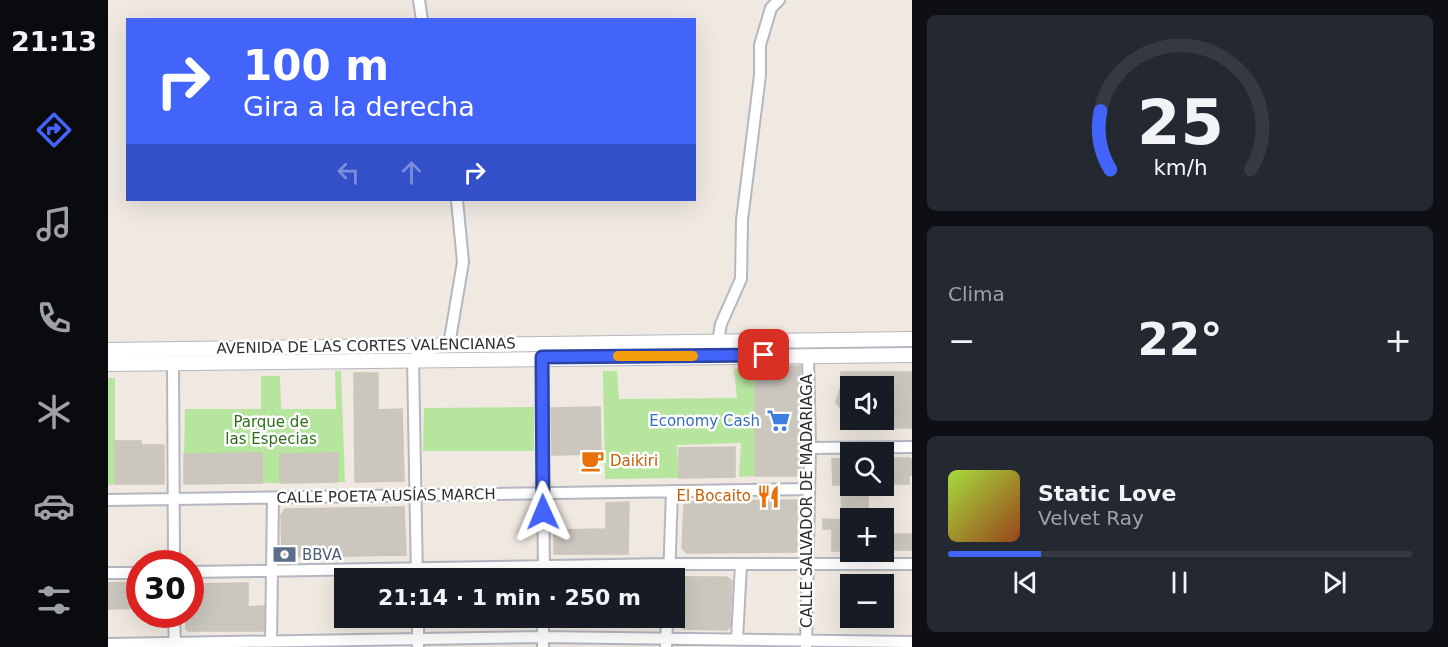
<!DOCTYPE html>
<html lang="es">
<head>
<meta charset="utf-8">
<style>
  :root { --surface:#171b24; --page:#242831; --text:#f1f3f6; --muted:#9ea1a6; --line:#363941; --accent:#4264fb }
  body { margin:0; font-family:"DejaVu Sans",sans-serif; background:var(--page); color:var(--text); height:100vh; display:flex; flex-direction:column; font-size:22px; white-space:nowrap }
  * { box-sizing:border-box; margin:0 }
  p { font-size:20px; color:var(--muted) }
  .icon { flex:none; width:33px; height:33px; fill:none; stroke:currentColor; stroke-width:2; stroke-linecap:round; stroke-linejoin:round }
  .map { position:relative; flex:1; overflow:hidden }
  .panel { display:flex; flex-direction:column; gap:15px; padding:15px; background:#0d0f14; width:536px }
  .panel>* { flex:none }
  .hud { position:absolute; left:18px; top:18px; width:570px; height:183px; border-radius:0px; box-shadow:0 6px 24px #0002; background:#4264fb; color:#fff; overflow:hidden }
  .fabs { position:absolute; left:732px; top:376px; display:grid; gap:12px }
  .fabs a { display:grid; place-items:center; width:54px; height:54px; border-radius:0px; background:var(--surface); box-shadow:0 6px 24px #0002; font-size:30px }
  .speed { position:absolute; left:18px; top:550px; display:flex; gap:12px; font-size:30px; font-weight:700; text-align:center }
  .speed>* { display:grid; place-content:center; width:78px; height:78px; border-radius:50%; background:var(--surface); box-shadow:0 6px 24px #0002; line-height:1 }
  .speed .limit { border:9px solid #d22; background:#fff; color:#111 }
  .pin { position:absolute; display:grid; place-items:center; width:51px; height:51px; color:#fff; margin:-26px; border-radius:12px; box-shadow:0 3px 9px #0006 }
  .me { position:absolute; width:66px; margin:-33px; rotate:359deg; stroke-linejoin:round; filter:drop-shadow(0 0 4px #0008) }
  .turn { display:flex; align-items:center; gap:21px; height:126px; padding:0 18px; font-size:27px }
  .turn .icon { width:78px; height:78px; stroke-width:2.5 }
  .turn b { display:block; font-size:42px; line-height:51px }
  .lanes { display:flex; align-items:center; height:57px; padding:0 18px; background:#0003; justify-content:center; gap:30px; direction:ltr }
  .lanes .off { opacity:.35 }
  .big { font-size:45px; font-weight:700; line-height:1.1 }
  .panel .card { flex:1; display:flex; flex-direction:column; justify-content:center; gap:9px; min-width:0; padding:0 21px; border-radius:9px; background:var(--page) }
  .panel .dial { align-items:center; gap:0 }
  .dial svg { height:156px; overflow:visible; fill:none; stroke:var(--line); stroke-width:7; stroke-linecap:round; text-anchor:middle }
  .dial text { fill:var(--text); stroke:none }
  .song { display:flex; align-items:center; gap:18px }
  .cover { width:72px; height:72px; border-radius:9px; background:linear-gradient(135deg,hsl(80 70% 55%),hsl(20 70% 35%)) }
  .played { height:6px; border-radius:3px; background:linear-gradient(90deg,var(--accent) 20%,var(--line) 20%) }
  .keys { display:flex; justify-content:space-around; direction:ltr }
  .heat { display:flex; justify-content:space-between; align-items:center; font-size:33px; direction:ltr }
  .trip { position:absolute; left:226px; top:568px; width:351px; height:60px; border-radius:0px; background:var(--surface); box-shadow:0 6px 24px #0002; font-weight:700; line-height:60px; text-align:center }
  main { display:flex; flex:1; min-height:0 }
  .menu { display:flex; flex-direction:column; width:108px; justify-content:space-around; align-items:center; background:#090b0e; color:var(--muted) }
  .menu .icon { width:42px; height:42px }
  .menu .selected { color:var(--accent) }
  .menu b { font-size:27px; color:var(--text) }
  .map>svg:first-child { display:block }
  .green { fill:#b6e59e }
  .building { fill:#cbc7bf; stroke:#cbc5ba; stroke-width:1.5; fill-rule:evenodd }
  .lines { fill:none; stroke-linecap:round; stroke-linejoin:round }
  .minor-casing { stroke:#b4b7c1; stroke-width:14 }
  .tertiary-casing { stroke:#b4b7c1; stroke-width:16 }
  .minor { stroke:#fff; stroke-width:10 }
  .tertiary { stroke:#fff; stroke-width:14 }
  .route-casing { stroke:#2b41a3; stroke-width:15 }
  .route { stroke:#4264fb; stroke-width:10 }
  .slow { stroke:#f59e0b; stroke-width:10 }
  .labels { text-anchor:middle; stroke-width:5; stroke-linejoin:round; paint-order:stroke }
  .street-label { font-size:15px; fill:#2e2e2e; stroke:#fff }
  .shop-label { font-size:15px; fill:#366cbe; stroke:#fff; text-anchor:end }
  .park-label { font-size:15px; fill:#2c6e1b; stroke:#fff }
  .food-label { font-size:15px; fill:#c56008; stroke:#fff; text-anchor:start }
  .service-label { font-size:15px; fill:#4e5e75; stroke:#fff; text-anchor:start }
</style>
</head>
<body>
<main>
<nav class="menu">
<b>21:13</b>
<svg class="icon selected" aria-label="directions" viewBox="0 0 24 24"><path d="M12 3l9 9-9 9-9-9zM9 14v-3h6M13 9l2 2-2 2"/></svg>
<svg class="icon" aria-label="music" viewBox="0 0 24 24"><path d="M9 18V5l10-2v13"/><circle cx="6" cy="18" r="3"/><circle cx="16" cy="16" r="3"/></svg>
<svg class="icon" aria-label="phone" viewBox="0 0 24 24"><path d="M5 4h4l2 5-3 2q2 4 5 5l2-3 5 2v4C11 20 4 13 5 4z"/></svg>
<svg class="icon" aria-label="climate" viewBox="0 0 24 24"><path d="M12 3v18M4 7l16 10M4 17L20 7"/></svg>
<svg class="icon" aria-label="car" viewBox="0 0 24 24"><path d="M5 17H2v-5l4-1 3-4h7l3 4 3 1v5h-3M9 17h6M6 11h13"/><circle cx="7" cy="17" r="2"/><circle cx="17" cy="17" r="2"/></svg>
<svg class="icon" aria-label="filters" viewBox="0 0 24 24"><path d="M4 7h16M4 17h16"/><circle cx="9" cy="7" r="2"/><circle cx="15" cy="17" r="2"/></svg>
</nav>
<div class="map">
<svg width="805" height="647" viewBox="0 0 805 647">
  <rect width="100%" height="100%" fill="#efe9e1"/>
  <path class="green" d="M647 367V476L631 477 633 443 569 445 571 478 497 479 495 371H509L511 399 629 398 626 369Z
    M227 371H233L237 482H229V453L172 454V483H154L153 453 76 454 77 409H153V376H172L173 409H228Z
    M0 378H7V484L0 485Z
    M426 407V451H315L316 408Z"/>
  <path class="building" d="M692 366 693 476H647V367Z
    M733 372H804V428H735V412L728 402 733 387ZM742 387H776V420H742Z
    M246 373H270V410L294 409 296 481 247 482Z
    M492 407 493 454 444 455 443 408Z
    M7 441H33V445H56V484H7Z
    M627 447V477L571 478V448Z
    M154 453V483L76 484V454Z
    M230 453 229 482 172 483V454Z
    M742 458V486H760V519H742V551H724V529H715V519L734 520 733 485H725L724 459Z
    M776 458H802L804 461V475H801V484H776Z
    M689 500V552L579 553 574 548 576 505 579 502Z
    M521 502 520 554H446V530L498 529V503Z
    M296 507 298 555 178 557 174 552 173 515 177 509Z
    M776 534H804V550H776Z
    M576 577H619L624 581 622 627 619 630 575 629 571 625 572 583Z
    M32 582V608L0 609V583Z
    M140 583V607L156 606V631H81L78 629V615H82V584Z
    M318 618H428V621L423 626 318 627Z"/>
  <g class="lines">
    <defs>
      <path id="minor" d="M311 0 314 20
        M610 341 613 324 633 279 634 220 652 75V45L663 8 671 0
        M434 357 436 579
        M65 363 66 564
        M702 448 805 447
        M0 500 700 489
        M82 572 561 564H805
        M0 573H32
        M309 579 305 360 311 352 341 345 355 262 349 200
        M561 579 564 491
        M66 615 67 647
        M310 618V647
        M629 640 633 564
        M163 641 165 498
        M0 644 435 637 805 642
        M435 647V618
        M558 647 559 618
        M698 647 702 448 700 355"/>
      <path id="tertiary" d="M0 350 805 339
        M0 364 805 355"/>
    </defs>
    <use href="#minor" class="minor-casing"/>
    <use href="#tertiary" class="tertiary-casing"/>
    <use href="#minor" class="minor"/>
    <use href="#tertiary" class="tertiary"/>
  </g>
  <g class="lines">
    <defs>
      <path id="route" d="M435 512 434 357 656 355"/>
    </defs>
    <use href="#route" class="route-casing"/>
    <use href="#route" class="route"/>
    <path class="slow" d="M510 356H585"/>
  </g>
  <defs>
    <symbol id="supermarket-bare" viewBox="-9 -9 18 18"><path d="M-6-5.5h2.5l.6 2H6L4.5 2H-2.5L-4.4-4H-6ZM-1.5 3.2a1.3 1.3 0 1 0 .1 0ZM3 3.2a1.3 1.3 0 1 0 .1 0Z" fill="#3f7fe0" stroke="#fff" stroke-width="2.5" paint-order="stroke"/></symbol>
    <symbol id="cafe-bare" viewBox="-9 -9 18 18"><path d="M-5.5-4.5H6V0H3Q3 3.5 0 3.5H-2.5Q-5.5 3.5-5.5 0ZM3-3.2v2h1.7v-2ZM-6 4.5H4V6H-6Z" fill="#e8710a" stroke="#fff" stroke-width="2.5" paint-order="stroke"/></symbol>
    <symbol id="restaurant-bare" viewBox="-9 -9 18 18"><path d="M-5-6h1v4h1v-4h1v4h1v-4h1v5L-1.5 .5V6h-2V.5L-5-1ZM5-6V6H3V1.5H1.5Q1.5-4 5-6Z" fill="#e8710a" stroke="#fff" stroke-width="2.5" paint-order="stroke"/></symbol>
    <symbol id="bank-bare" viewBox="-9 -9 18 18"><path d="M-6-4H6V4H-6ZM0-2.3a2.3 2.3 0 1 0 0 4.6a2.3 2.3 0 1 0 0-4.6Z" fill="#5c6f8a" stroke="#fff" stroke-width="2.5" paint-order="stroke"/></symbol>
  </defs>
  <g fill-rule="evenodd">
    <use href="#supermarket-bare" x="654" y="404" width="33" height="33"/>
    <use href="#cafe-bare" x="468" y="444" width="33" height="33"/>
    <use href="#restaurant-bare" x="644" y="480" width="33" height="33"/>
    <use href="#bank-bare" x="160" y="538" width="33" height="33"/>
  </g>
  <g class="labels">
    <g class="street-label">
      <text transform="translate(258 346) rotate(-1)" y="5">AVENIDA DE LAS CORTES VALENCIANAS</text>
      <text transform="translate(278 496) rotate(-1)" y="5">CALLE POETA AUSÍAS MARCH</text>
      <text transform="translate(699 501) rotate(-90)" y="5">CALLE SALVADOR DE MADARIAGA</text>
    </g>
    <g class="shop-label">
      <text x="652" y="426">Economy Cash</text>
    </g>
    <g class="park-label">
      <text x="163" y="427">Parque de<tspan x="163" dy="17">las Especias</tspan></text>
    </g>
    <g class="food-label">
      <text x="502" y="466">Daikiri</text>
      <text x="643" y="501" text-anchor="end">El Bocaito</text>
    </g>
    <g class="service-label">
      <text x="194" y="560">BBVA</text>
    </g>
  </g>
</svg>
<div class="fabs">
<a><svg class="icon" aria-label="sound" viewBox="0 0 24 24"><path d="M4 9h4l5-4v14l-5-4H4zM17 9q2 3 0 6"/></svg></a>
<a><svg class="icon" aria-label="search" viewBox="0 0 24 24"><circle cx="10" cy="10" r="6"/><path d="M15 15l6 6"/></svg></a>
<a>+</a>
<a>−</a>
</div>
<div class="speed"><div class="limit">30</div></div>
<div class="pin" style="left:656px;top:355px;background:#d93025"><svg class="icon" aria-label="arrive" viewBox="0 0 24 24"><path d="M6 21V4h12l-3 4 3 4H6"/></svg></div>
<svg class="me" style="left:435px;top:512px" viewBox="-20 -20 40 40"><path d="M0-17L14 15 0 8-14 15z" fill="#4264fb" stroke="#fff" stroke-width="4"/></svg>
<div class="trip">21:14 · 1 min · 250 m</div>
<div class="hud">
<div class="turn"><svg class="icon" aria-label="right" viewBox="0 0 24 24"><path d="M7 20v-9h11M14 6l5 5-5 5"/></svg><div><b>100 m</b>Gira a la derecha</div></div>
<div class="lanes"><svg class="icon off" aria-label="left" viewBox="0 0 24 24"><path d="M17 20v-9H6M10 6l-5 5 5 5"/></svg><svg class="icon off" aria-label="ahead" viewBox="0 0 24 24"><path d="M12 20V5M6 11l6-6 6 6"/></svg><svg class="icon" aria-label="right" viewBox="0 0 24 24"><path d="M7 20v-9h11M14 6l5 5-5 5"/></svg></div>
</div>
</div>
<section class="panel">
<div class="card dial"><svg viewBox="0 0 100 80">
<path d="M14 69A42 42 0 1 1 86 69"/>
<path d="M14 69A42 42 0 0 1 9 39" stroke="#4264fb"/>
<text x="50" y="56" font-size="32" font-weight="700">25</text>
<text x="50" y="72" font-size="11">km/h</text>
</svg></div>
<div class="card"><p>Clima</p>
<div class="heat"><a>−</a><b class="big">22°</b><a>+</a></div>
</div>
<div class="card">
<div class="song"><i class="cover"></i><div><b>Static Love</b><p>Velvet Ray</p></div></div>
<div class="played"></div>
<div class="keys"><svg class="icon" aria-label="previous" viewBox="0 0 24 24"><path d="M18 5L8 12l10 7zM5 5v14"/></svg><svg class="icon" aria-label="pause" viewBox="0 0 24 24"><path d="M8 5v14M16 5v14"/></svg><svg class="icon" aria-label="next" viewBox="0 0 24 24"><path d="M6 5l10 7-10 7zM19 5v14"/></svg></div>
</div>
</section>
</main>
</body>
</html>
